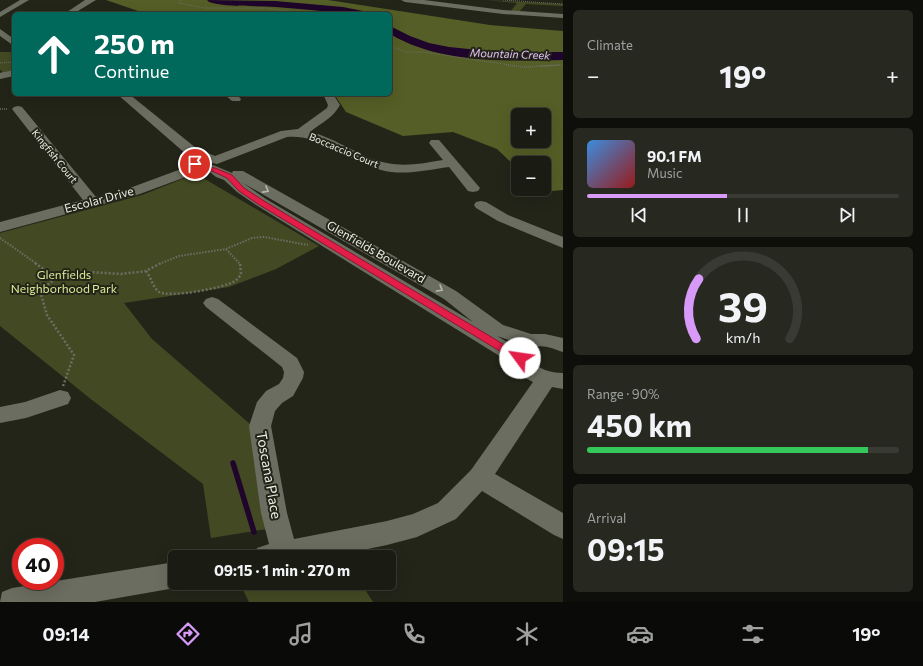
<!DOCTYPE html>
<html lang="en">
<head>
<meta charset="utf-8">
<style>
  :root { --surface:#1a1c13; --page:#272921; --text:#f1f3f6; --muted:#9fa1a0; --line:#383a33; --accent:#d89af8 }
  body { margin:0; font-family:Commissioner,sans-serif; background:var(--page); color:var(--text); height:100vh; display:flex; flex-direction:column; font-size:15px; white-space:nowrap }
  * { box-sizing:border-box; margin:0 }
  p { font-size:13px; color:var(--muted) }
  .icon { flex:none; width:22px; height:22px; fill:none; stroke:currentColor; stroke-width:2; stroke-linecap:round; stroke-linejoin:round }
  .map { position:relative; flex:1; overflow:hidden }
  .side { display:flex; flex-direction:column; gap:10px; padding:10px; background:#0e0f0a; width:360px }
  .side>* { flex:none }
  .guide { position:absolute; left:12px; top:12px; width:380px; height:84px; border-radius:6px; box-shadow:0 4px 16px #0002,0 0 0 1px var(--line); background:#00695c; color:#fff; overflow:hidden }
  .buttons { position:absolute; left:511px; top:108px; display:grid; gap:8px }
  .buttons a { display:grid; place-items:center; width:40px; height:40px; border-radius:6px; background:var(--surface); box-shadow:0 4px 16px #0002,0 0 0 1px var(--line); font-size:20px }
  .speed { position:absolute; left:12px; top:538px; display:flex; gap:8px; font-size:20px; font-weight:700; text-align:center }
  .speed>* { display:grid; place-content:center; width:52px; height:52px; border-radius:50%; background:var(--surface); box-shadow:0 4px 16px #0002,0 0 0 1px var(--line); line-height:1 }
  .speed .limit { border:6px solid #d22; background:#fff; color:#111 }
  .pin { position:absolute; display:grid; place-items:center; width:34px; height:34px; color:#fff; margin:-17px; border:2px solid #fff; border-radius:50%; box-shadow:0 1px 4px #0007 }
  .me { position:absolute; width:44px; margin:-22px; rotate:301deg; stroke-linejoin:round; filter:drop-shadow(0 0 3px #0008) }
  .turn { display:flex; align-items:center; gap:14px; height:84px; padding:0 16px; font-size:18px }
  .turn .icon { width:52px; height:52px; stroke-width:2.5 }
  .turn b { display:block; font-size:28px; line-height:34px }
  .big { font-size:30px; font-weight:700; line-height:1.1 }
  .side .tile { flex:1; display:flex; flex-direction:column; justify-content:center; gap:6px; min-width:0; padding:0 14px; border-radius:6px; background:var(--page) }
  .side .dial { align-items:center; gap:0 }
  .dial svg { height:104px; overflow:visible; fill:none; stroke:var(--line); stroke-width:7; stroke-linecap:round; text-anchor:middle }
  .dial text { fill:var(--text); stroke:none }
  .song { display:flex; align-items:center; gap:12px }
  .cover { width:48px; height:48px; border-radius:6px; background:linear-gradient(135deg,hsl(210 70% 55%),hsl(0 70% 35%)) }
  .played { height:4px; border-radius:2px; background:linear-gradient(90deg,var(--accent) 45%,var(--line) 45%) }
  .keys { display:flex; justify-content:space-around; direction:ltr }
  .heat { display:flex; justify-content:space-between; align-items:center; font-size:22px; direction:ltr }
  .charge { height:6px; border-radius:3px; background:linear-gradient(90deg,#34c759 90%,var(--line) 0) }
  .trip { position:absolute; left:168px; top:550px; width:228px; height:40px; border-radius:6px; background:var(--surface); box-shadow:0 4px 16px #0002,0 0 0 1px var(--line); font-weight:700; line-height:40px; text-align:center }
  .tabs { display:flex; height:64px; justify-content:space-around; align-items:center; background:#0a0b08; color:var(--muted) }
  .tabs .icon { width:28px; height:28px }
  .tabs .active { color:var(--accent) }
  .tabs b { font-size:18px; color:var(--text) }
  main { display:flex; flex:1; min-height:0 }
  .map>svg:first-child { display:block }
  .green { fill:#434a23 }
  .forest { fill:#555e26; fill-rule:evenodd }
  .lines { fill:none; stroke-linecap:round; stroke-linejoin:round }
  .stream { stroke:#1f042b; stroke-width:5.5 }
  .river { fill:#1f042b; fill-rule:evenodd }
  .path-far3 { stroke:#6c6e63; stroke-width:1; stroke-dasharray:1 1; stroke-linecap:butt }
  .path-far2 { stroke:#6c6e63; stroke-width:1.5; stroke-dasharray:1 1; stroke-linecap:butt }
  .path-far1 { stroke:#6c6e63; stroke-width:2; stroke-dasharray:1.5 1.5; stroke-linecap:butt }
  .path { stroke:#6c6e63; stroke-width:2.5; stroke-dasharray:2 2; stroke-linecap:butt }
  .minor { fill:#6a6d5f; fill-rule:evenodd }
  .oneway { stroke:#b8baaf }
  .route { fill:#e11d48; stroke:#92132f }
  .labels { text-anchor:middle; stroke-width:4; stroke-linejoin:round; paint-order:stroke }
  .far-street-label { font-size:10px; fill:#ecede5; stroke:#232519 }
  .far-water-label { font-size:11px; font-style:italic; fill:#e5c0fa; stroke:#232519 }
  .street-label { font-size:12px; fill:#ecede5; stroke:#232519 }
  .park-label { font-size:12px; fill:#dcec97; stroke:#232519 }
  .near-street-label { font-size:14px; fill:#ecede5; stroke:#232519 }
</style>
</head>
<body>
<main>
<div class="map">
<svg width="563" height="602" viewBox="0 0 563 602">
  <rect width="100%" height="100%" fill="#232519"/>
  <path class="green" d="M485 0 563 4V6L526 4 519 12 511 11 517 3Z
    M0 52H14V71L0 74 2 71 0 70Z
    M198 175 319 246 276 269 229 287 124 303 152 339 250 424 267 529 211 538 203 484 92 400 0 326V233L142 195 190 176Z
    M271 583H361L373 602H249L242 588Z"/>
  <path class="forest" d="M106 0H328L490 25 563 31V190L541 192 538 189H544V163H518V169L497 149 453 132 403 136 346 112 334 94H390V14H147ZM518 115H544V141H518Z"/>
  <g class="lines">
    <path class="stream" d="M233 463 254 532"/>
    <path class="river" d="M207 0 275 1 343 7 368 12 369 14C338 14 307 9 276 7 253 5 231 8 209 2Z
      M390 26 410 36 429 43 449 47 498 52H563V60C507 61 440 64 390 34Z"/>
    <path class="path-far3" d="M181 0 179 3 204 8H266L307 14
      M503 0 563 4
      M390 46 406 52H423L516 66
      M0 63 14 62
      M541 66 563 65"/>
    <path class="path-far2" d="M506 65 524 67 560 65
      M0 109H7"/>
    <path class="path-far1" d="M0 238 37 264
      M226 249 240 264
      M159 264 179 256 226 249 252 238 264 237 308 245"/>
    <path class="path" d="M35 263 56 278
      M146 271C151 277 153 288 159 292 169 298 225 288 235 281 238 279 240 276 241 274L240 263
      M63 386 74 355 47 315 40 291 56 278 89 272 121 274 146 271 161 263"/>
    <path class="minor" d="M20 0H29L0 17V12Z
      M85 0H96L73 14H64Z
      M401 0H424L503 10 563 14V18L503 14 405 2Z
      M0 29 14 39V46L0 36Z
      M14 70V76L0 79V73Z
      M117 94H129L196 148 215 156 281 131 298 129 327 108 328 105 323 94H333L340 105C333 118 321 123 310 132 337 138 360 158 387 163 405 167 425 163 443 160L429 143 431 140H439L480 188 478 191 473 192 468 191 449 167C427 170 403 176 381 170 350 162 321 134 287 137L217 164 195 159 186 154Z
      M224 94H236L241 99 240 101H232Z
      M18 106 22 107 96 197 127 189 192 165H202L204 168 202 171 137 195 0 232V222L83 200 12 109 14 107Z
      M213 165 232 173 233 171H243L456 291 503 325 531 334H545L563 338V352C553 349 539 342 530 350V360C539 369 550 373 563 373V389L552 387 495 474 563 513V539L554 535 482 491 456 519 417 537 387 545 329 557H254L257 548 269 544 261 513 249 426 257 402 266 391 279 384 283 378 284 372 282 367 277 363 206 307 203 303 206 299 212 297 218 299 297 358 304 372 303 378 293 396 282 403 275 411 271 426 287 513 294 539 387 521 413 514 438 503 471 470 533 382 520 375 511 363 256 205 237 192 224 180 216 177 206 169 208 166ZM243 183 444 299 473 322 266 199ZM497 336 514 342 512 345Z
      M481 201 486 202 508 215 563 237V248L498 221 476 208 474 205 476 202Z
      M60 390 68 392 71 398 68 404 26 418 0 423V407L25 402Z
      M175 562V583H185L175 588 95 602H0L2 592 12 588Z"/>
  </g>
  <defs><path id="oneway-chevron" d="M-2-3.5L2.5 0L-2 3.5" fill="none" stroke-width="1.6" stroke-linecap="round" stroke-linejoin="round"/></defs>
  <g class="oneway">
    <use href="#oneway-chevron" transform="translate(266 190) rotate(29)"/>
    <use href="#oneway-chevron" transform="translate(440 289) rotate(30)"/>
  </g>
  <path class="route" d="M193 162H197L200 167 215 168 232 175 244 188 264 201 523 356 525 358 523 361H516L258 204 239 191 227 178 212 171 196 170 192 166Z"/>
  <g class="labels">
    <g class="far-street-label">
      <text transform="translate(344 150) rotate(23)" y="4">Boccaccio Court</text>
      <text transform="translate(55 156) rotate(51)" y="4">Kingfish Court</text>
    </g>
    <g class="far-water-label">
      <text transform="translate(510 54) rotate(2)" y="4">Mountain Creek</text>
    </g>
    <g class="street-label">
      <text transform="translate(99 200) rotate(-15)" y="4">Escolar Drive</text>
      <text transform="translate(376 252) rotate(30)" y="4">Glenfields Boulevard</text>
    </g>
    <g class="park-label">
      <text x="64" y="279">Glenfields<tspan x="64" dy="14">Neighborhood Park</tspan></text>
    </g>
    <g class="near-street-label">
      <text transform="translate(269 475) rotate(80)" y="5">Toscana Place</text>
    </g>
  </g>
</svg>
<div class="buttons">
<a>+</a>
<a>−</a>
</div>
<div class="speed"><div class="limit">40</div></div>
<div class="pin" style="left:195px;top:164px;background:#d93025"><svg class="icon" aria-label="arrive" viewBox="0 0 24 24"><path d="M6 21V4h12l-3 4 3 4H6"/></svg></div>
<svg class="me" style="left:520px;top:358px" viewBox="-20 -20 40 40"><circle r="19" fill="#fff"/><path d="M0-13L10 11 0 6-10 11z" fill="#e11d48"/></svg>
<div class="trip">09:15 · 1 min · 270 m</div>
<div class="guide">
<div class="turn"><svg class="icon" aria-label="ahead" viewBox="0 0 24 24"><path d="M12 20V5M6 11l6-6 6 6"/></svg><div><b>250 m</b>Continue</div></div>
</div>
</div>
<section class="side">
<div class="tile"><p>Climate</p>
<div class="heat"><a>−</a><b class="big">19°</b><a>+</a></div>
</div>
<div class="tile">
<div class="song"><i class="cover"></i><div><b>90.1 FM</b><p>Music</p></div></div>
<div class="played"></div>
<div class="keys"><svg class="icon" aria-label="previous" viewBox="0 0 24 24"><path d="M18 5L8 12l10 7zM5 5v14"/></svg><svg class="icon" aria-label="pause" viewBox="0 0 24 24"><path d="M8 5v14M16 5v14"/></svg><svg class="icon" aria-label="next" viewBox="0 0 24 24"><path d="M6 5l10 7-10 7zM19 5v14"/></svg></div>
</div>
<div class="tile dial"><svg viewBox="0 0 100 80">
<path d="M14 69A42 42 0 1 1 86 69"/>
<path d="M14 69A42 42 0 0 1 16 23" stroke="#d89af8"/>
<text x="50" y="56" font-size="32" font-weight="700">39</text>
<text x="50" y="72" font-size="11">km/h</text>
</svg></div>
<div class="tile"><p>Range · 90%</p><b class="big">450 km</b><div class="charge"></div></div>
<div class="tile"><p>Arrival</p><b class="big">09:15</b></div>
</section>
</main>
<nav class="tabs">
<b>09:14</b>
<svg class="icon active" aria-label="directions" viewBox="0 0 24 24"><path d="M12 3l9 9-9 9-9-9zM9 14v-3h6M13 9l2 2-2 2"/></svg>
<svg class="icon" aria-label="music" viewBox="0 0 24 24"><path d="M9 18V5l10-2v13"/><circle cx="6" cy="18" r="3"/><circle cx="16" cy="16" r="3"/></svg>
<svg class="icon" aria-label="phone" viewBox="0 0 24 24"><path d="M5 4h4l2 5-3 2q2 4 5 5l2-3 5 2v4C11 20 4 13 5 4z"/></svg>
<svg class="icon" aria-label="climate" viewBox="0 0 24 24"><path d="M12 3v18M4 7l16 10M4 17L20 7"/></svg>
<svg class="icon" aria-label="car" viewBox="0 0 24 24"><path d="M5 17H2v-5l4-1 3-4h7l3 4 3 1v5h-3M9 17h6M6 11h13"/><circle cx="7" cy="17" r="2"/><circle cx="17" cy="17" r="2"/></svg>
<svg class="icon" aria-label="filters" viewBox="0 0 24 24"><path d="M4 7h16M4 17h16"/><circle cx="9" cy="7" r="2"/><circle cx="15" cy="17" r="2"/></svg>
<b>19°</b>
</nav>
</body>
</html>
